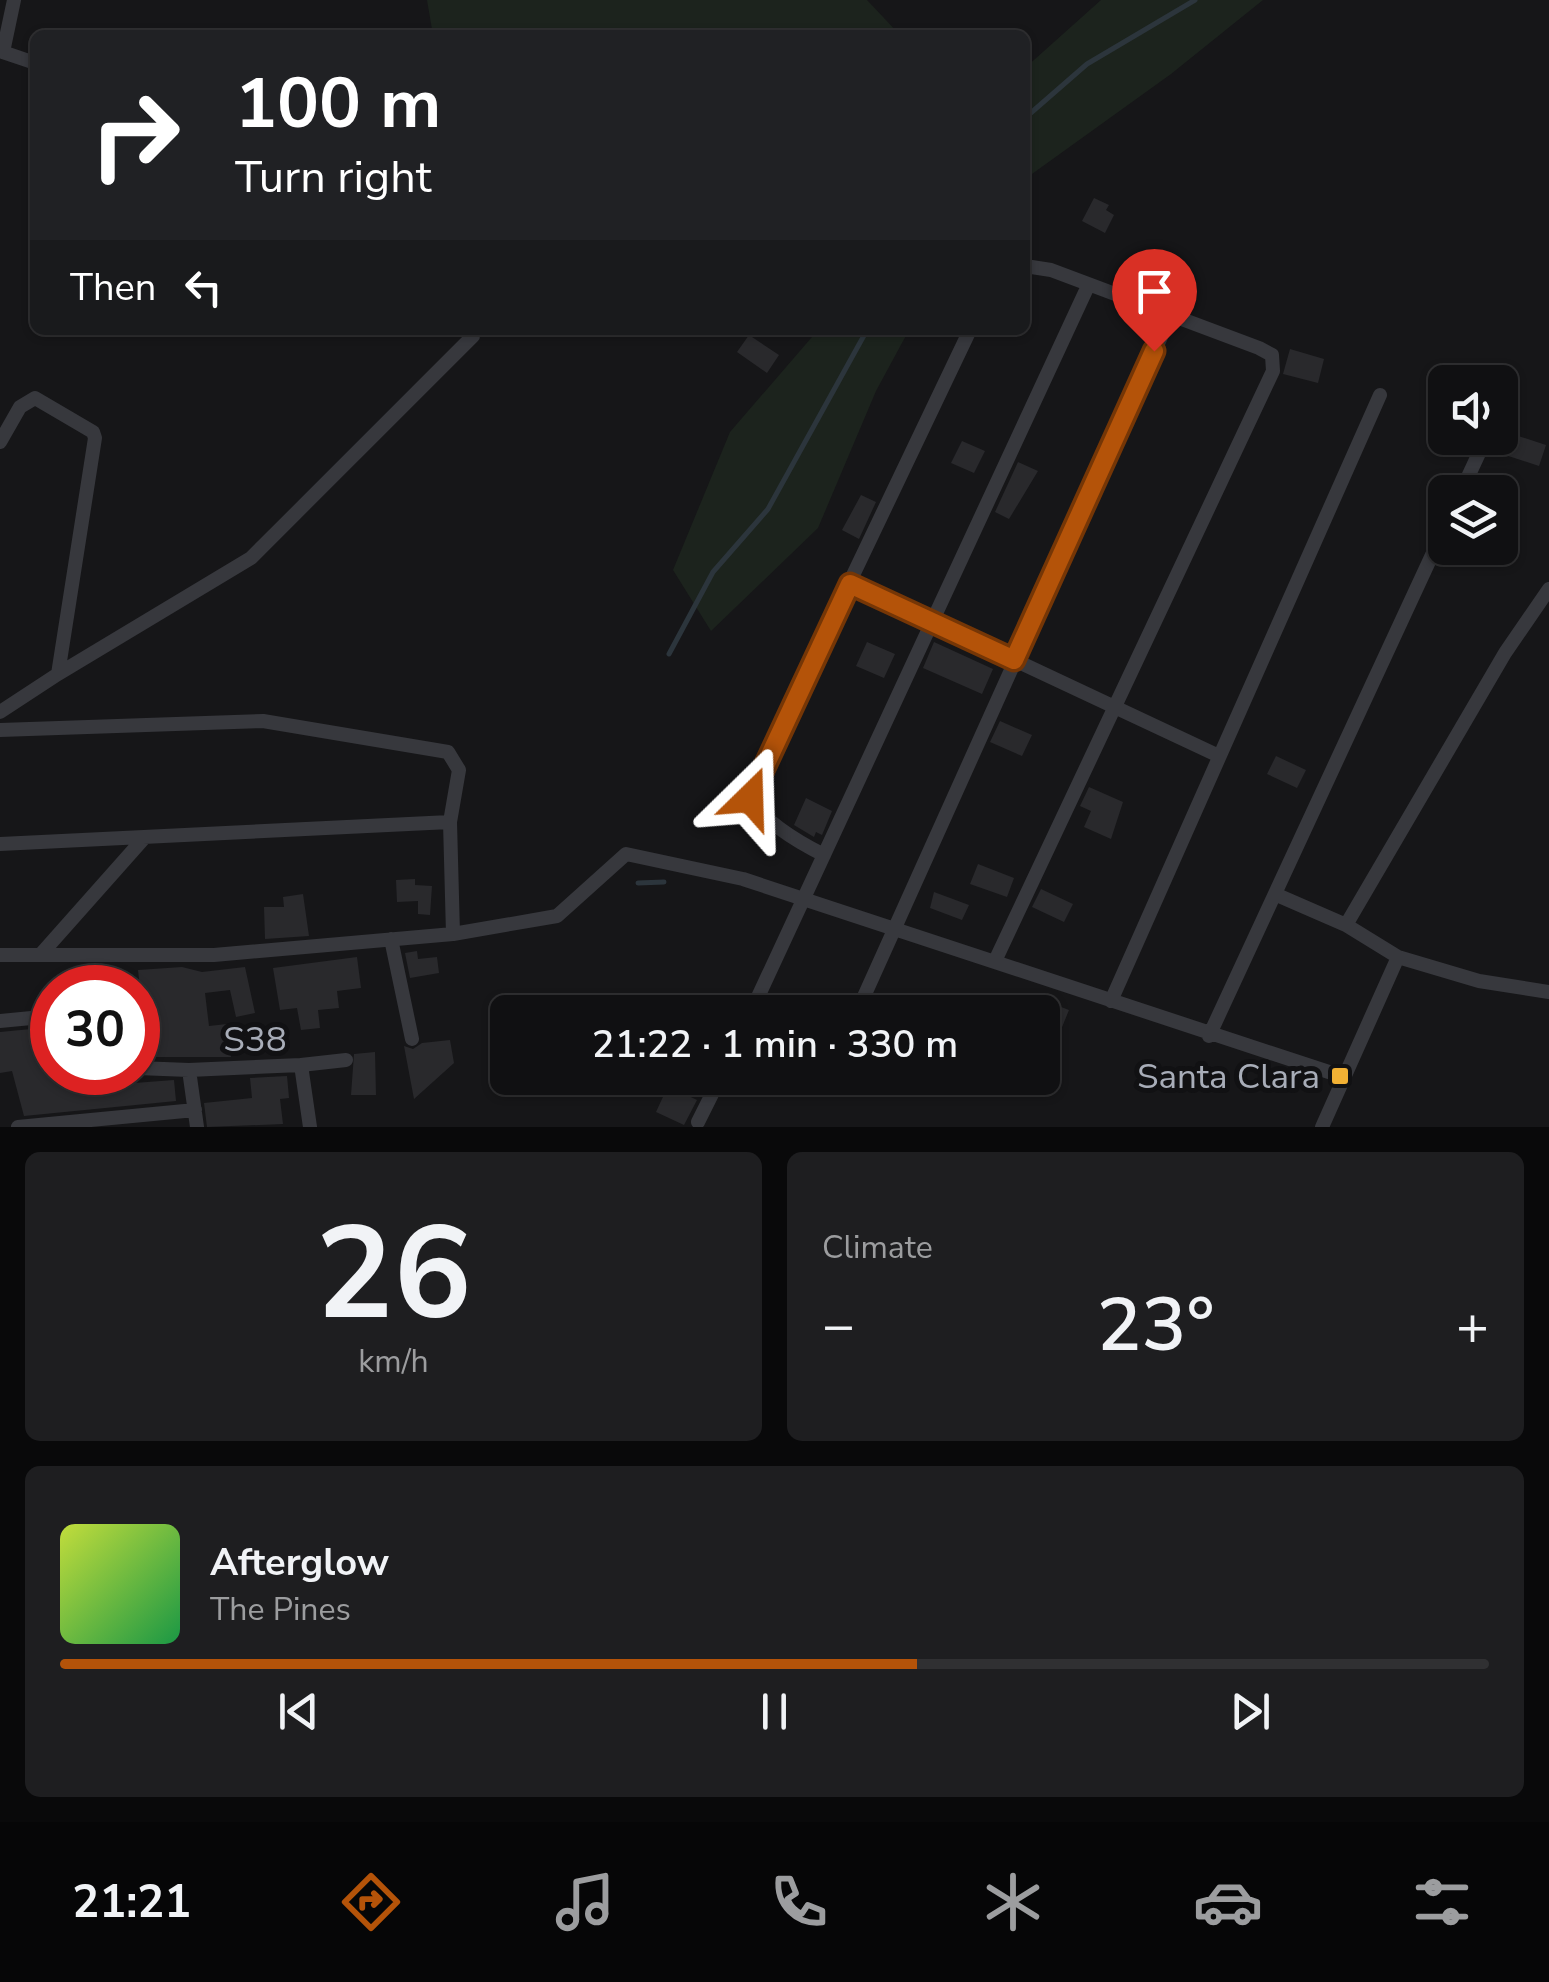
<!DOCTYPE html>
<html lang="en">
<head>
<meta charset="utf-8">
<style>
  :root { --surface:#101012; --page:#1e1e20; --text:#f1f3f6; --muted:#9c9d9f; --line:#303032; --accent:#b45309 }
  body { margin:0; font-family:"Nunito Sans",sans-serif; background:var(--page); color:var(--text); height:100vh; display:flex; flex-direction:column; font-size:38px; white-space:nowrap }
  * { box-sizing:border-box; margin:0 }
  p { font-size:32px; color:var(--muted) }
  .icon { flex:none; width:55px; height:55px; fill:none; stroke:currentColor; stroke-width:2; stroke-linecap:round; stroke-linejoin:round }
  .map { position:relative; height:1127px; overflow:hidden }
  .side { display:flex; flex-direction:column; gap:25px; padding:25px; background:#09090a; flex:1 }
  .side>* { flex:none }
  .guide { position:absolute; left:30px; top:30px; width:1000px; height:305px; border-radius:15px; box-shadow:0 2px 8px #0004,0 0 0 2px var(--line); background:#202124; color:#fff; overflow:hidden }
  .tools { position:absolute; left:1428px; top:365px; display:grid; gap:20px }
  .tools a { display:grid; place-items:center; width:90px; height:90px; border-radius:15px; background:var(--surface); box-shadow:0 2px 8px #0004,0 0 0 2px var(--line); font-size:50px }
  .speed { position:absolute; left:30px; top:965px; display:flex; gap:20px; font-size:50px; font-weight:700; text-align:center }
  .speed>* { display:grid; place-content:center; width:130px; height:130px; border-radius:50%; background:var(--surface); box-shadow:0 2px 8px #0004,0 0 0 2px var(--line); line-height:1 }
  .speed .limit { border:15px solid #d22; background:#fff; color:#111 }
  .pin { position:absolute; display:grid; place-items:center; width:85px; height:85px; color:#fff; margin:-102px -42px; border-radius:50% 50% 50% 0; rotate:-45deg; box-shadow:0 0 10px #0007 }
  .pin .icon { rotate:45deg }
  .me { position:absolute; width:110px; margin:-55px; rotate:22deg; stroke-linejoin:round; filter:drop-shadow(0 0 8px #0008) }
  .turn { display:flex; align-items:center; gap:35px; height:210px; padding:0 40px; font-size:45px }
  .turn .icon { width:130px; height:130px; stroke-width:2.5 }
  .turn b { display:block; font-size:70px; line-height:85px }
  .then { display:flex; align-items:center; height:95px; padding:0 40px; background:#0003; gap:20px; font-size:38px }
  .big { font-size:75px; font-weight:600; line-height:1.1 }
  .side .card { flex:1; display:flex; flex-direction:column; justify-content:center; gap:15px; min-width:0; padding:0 35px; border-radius:15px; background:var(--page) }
  .side .dial { align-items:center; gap:0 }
  .dial b { font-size:130px; line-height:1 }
  .song { display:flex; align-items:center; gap:30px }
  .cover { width:120px; height:120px; border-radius:15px; background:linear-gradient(135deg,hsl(70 70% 55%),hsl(140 70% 35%)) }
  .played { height:10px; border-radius:5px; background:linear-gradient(90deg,var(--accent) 60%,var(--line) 60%) }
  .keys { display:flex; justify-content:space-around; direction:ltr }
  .heat { display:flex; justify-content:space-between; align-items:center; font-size:55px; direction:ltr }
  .side .tiles { flex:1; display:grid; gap:25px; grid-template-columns:1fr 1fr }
  .card:last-child { grid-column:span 2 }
  .trip { position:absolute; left:490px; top:995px; width:570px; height:100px; border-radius:15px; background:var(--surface); box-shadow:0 2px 8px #0004,0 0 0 2px var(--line); font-weight:600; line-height:100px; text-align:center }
  .menu { display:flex; height:160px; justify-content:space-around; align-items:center; background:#060607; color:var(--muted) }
  .menu .icon { width:70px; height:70px }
  .menu .active { color:var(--accent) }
  .menu b { font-size:45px; color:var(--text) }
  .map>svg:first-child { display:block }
  .green { fill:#1c231d }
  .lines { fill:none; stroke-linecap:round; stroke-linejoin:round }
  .stream { stroke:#2c353c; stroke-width:5 }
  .building { fill:#29292c }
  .street { stroke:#37383d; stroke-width:14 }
  .route-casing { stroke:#753606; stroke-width:25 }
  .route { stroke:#b45309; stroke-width:18 }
  .poi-dot { fill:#f2b134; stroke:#111113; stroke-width:4 }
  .labels { text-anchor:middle; stroke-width:10; stroke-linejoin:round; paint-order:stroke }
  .street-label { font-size:35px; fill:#a8adb8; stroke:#111113 }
  .poi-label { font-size:35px; fill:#a8adb8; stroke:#111113; text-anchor:end }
</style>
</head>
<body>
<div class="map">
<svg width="1549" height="1127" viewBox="0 0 1549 1127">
  <rect width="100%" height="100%" fill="#161618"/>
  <path class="green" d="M427 0H867L900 35H433Z
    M1101 0H1263L1171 74 1025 179V68Z
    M818 330H909L876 391 818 528 711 631 673 570 730 432Z"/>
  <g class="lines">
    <path class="stream" d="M1025 118 1087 64 1195 0
      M669 654 713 572 768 509 867 330
      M638 883 664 882"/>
  </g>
  <path class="building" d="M1094 198 1109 205 1106 210 1114 215 1105 233 1082 221Z
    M749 335 779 355 767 373 737 352Z
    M1290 349 1324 359 1318 383 1283 374Z
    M1503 431 1546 445 1539 466 1496 452Z
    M962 441 985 451 974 473 951 463Z
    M1018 462 1038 471 1009 519 995 512Z
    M861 495 876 502 859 539 842 530Z
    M867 642 895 654 884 678 856 666Z
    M934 642 993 669 982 694 923 668Z
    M1000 721 1032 735 1022 756 990 742Z
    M1276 756 1306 770 1297 788 1267 774Z
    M1089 787 1123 802 1111 839 1084 827 1091 811 1080 806Z
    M806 798 832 811 822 835 816 832 814 837 794 825Z
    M978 864 1014 878 1007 897 970 884Z
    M415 879V885L432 886 430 915 418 914V901L397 902 396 880Z
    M1041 889 1073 904 1064 922 1032 907Z
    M934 892 969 905 962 920 930 908Z
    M303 894 309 936 265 939 264 907H284L283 897Z
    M417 951 418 959 437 957 439 973 410 978 405 953Z
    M357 957 361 988 337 991 339 1008 318 1010 320 1028 301 1030 297 1008 280 1010 273 968Z
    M182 967 202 972 245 967 255 1013 236 1017 230 990 205 993 209 1026 227 1024 231 1057H149L147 1031 138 1032V1016L143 1015 138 970Z
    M99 969H110L106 988H72L71 971Z
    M1048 1002 1069 1010 1058 1037 1042 1031Z
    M52 1027V1080L88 1072H119L121 1084 174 1080 176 1101 24 1116 12 1071 0 1073V1032Z
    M450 1040 454 1063 414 1099 404 1046 413 1049 422 1043Z
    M375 1052 376 1095H351L354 1054Z
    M287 1076 289 1098 280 1099 283 1124 207 1127 204 1103 252 1098 250 1078Z
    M668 1086 697 1100 684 1125 656 1112Z"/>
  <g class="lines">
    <path class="street" d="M0 51 35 63
      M3 52 14 0
      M0 442 20 407 35 398 93 432 95 438 58 674 0 712
      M1461 492 1486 438
      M850 583 1219 756
      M58 674 251 558 473 336
      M0 730 263 721 448 752 459 770 450 822 453 934
      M0 844 450 822
      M824 855C802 844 753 817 750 791L970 330
      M1277 895 1346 925 1398 957 1479 981 1549 992
      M1346 925 1505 653 1549 589
      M391 939 412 1039
      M42 953 145 837
      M0 955H214L453 934 557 916 626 854 743 879 1344 1077
      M995 961 1273 371 1272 355 1259 348 1051 270 1025 266
      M1111 1001 1380 395
      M751 1012 1088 286
      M857 1012 1170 317
      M0 1021 52 1016
      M1209 1036 1445 527
      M301 1065 346 1060
      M138 1068 189 1070
      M823 1083 825 1078
      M698 1122 720 1078
      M18 1127 195 1110
      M197 1127 189 1070 301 1065 310 1127
      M1322 1127 1398 957"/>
  </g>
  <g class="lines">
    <defs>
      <path id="route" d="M750 798 850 584 1014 660 1154 351"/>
    </defs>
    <use href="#route" class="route-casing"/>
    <use href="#route" class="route"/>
  </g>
  <rect class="poi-dot" x="1330" y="1066" width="20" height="20" rx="5"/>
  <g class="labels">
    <g class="street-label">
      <text x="255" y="1051">S38</text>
    </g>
    <g class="poi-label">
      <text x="1320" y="1088">Santa Clara</text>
    </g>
  </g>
</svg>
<div class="tools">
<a><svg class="icon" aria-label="sound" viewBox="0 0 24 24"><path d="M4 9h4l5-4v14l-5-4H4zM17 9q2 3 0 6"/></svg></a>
<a><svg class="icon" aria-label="layers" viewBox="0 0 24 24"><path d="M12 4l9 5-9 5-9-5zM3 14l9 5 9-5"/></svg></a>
</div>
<div class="speed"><div class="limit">30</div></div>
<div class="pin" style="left:1154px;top:351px;background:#d93025"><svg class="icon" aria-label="arrive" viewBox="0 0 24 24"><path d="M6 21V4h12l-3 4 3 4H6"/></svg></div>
<svg class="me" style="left:750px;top:798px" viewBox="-20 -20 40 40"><path d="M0-17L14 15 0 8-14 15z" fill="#b45309" stroke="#fff" stroke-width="4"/></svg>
<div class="trip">21:22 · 1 min · 330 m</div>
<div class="guide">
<div class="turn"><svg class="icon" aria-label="right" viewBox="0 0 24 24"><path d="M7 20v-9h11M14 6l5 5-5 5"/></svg><div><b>100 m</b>Turn right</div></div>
<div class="then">Then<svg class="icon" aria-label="left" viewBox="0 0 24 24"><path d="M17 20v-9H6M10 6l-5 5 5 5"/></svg></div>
</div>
</div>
<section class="side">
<div class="tiles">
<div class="card dial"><b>26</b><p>km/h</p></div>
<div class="card"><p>Climate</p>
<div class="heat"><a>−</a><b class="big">23°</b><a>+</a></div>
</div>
<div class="card">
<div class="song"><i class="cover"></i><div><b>Afterglow</b><p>The Pines</p></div></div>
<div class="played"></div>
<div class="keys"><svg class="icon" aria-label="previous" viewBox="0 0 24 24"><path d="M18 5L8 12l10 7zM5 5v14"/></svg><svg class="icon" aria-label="pause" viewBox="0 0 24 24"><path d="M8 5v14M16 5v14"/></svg><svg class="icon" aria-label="next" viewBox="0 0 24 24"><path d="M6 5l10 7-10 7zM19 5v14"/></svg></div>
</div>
</div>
</section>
<nav class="menu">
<b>21:21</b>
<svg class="icon active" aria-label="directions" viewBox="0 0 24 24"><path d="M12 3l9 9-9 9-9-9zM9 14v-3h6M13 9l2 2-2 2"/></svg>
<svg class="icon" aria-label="music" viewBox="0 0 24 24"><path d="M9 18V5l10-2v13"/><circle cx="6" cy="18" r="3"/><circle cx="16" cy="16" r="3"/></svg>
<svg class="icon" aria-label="phone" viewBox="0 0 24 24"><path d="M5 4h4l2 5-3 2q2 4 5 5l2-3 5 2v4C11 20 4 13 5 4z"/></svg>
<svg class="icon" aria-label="climate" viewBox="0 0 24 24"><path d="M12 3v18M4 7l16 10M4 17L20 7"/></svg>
<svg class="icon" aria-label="car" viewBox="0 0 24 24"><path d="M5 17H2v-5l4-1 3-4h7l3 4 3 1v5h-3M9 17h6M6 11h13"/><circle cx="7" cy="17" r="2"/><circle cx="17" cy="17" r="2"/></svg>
<svg class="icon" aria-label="filters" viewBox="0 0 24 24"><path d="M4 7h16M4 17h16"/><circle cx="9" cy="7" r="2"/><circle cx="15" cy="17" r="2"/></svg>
</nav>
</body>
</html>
